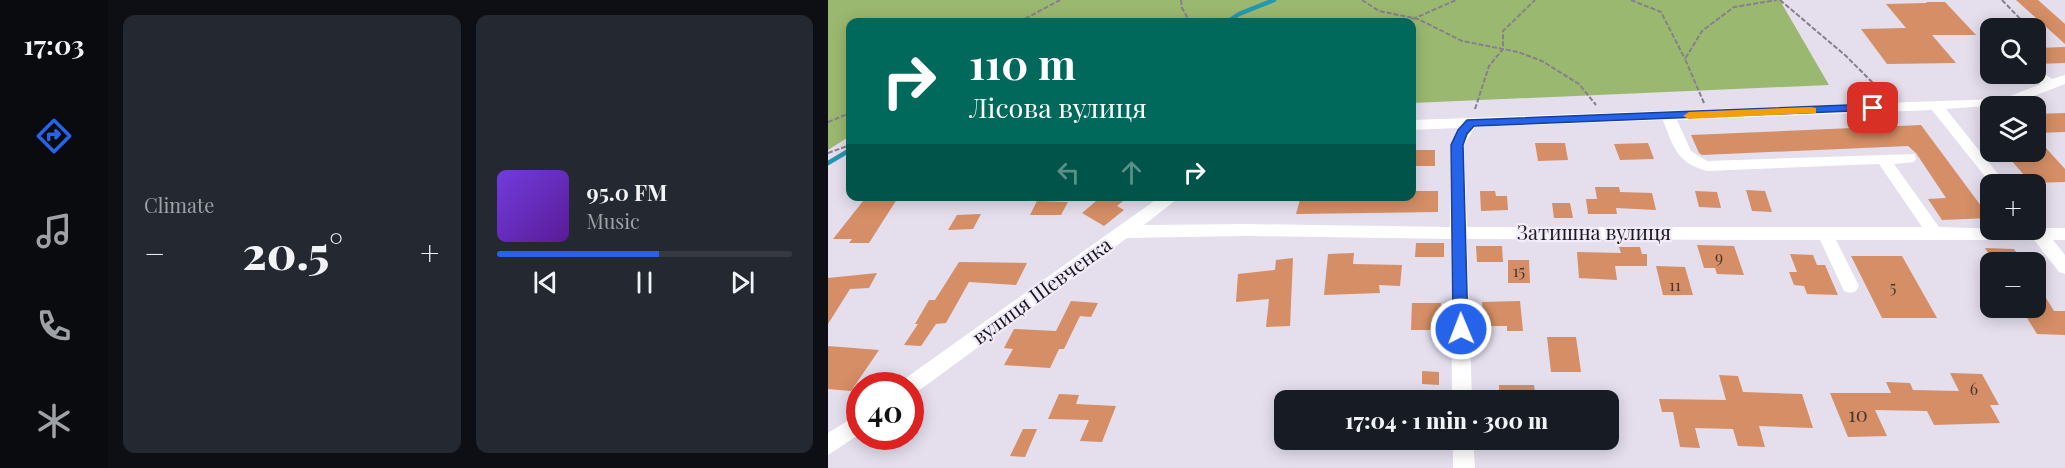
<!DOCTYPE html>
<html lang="en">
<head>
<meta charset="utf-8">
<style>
  :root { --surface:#171b24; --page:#242831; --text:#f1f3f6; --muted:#9ea1a6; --line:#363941; --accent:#2563eb }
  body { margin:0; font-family:"Playfair Display",serif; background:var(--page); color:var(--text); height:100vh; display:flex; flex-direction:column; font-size:22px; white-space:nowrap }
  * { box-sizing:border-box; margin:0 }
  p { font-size:20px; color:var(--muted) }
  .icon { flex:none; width:33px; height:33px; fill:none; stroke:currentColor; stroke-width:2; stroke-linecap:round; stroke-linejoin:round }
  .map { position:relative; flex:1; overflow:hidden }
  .side { display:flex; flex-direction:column; gap:15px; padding:15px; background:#0d0f14; width:720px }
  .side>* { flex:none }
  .hud { position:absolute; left:18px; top:18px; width:570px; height:183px; border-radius:12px; box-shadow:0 3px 15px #0003; background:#00695c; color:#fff; overflow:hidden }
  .controls { position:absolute; left:1152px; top:18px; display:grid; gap:12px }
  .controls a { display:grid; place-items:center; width:66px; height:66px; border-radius:12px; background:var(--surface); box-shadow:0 3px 15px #0003; font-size:30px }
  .speed { position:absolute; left:18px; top:372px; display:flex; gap:12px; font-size:30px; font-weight:700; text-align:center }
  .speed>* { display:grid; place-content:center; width:78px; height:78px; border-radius:50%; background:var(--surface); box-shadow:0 3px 15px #0003; line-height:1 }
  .speed .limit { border:9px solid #d22; background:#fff; color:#111 }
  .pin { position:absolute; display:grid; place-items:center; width:51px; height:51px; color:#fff; margin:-26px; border-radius:12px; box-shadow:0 3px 9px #0006 }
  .me { position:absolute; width:66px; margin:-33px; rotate:359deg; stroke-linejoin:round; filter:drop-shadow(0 0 4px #0008) }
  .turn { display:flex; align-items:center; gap:21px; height:126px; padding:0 24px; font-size:27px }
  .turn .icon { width:78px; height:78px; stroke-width:2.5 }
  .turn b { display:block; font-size:42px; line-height:51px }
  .lanes { display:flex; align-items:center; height:57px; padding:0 24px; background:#0003; justify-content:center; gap:30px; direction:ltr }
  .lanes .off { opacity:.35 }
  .big { font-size:45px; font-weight:800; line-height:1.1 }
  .side .card { flex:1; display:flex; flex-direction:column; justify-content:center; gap:9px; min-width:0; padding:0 21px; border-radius:12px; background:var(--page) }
  .song { display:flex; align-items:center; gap:18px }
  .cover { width:72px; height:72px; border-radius:9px; background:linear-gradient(135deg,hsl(260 70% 55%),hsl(270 70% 35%)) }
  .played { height:6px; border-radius:3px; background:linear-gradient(90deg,var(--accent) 55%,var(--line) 55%) }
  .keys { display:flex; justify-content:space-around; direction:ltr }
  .heat { display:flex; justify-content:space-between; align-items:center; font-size:33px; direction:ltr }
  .side .tiles { flex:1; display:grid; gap:15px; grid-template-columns:repeat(2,1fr) }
  .trip { position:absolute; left:446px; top:390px; width:345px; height:60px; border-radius:12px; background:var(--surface); box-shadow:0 3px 15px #0003; font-weight:800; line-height:60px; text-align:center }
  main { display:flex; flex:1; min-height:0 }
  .tabs { display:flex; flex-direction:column; width:108px; justify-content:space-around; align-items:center; background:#090b0e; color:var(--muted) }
  .tabs .icon { width:42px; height:42px }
  .tabs .on { color:var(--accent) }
  .tabs b { font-size:27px; color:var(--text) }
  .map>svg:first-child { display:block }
  .forest { fill:#9bb870 }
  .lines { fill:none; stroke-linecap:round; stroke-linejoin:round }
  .stream { stroke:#2598b0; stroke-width:4.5 }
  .building { fill:#d58e65 }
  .path { stroke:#85808b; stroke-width:2; stroke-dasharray:5 2; stroke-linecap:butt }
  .minor { fill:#fff; fill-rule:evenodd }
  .route { fill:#2563eb; stroke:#184099; stroke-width:1.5 }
  .slow { fill:#f59e0b }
  .labels { text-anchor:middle; stroke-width:4.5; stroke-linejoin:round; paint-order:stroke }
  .number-label { font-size:16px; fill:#4a3630 }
  .street-label { font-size:20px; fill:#1b191f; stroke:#f1ebfa }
  .near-number-label { font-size:20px; fill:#4a3630 }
</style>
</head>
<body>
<main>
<nav class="tabs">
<b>17:03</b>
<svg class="icon on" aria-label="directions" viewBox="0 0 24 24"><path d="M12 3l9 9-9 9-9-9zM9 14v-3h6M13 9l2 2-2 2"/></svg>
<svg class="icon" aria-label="music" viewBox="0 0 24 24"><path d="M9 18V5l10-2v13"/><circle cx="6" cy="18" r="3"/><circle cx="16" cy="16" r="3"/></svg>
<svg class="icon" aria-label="phone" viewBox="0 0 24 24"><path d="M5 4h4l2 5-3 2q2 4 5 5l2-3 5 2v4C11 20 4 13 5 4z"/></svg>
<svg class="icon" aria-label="climate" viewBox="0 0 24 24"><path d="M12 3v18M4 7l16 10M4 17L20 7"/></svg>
</nav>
<section class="side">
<div class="tiles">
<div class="card"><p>Climate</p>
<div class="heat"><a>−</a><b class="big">20.5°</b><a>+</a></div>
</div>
<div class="card">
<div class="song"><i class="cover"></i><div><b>95.0 FM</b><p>Music</p></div></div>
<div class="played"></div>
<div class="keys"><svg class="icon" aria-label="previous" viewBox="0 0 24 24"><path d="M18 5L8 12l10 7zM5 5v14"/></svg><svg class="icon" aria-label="pause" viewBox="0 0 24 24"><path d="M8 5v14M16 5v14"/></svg><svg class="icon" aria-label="next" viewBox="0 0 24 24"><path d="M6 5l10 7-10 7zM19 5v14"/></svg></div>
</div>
</div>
</section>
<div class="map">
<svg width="1237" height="468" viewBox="0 0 1237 468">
  <rect width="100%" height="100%" fill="#e4deed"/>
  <path class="forest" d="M0 0H954V4L1001 85 584 103V22H22V136L0 150Z"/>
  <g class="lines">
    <path class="stream" d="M399 22 411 14 446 0
      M0 163 22 150"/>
  </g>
  <path class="building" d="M1188 0H1210L1237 24V44Z
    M1098 2H1117L1148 35H1104L1128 63 1059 64 1033 29 1078 28 1058 4 1099 3Z
    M1237 47V63L1208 64V48Z
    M1237 113V132L1208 133V114Z
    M1093 125 1162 218 1114 220 1100 199 1118 198 1088 153 1080 146 874 155 871 153 863 135Z
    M1208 137 1237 169V182L1203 183 1176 152H1208Z
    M707 143H737L740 160 710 161Z
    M820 143 826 159 792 160 786 144Z
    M584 150H607V166H584Z
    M767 187H791L792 192 824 193 828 210 788 208 789 214H760L758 199H769Z
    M918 190 937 191 944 212 924 211Z
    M584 191H610V212L468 214 473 196H584Z
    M652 191H667L668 196H679L680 210 653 211Z
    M867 191 889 192 893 208 871 207Z
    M39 196H71L41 243H21L24 239H5Z
    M274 196H301L289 206 296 210 276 226 254 213Z
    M209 201 240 202 233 215H202Z
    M724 203H742L745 218H726Z
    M153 214 145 229 120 230 129 215Z
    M588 243H616V257H587Z
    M869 245 906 246 916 275 889 274 887 268H876Z
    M648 246H674L675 262H649Z
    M791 247H812L814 254H819V266H787L789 280 751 278 749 252 793 253Z
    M1157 248 1186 249 1195 262H1166Z
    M526 253 525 264 574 265 572 286 551 285 552 293 496 295 500 254Z
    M962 254 985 255 989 265H997L1010 295 979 294 976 286 966 285 961 272H969Z
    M1023 256H1074L1109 318H1054Z
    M465 258 462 326 438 327 441 299 408 302 410 274 447 270 448 260Z
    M680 260H701L702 283H680Z
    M131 262 199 263 188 285 141 282 118 323 108 324 93 346 76 345 90 324H87L101 300H107Z
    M828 266 857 267 865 295H835Z
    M49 273 41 288 22 289 0 324V278Z
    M1208 282 1226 311H1237V335L1209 334 1196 313 1201 314 1197 308H1208Z
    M243 301 270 303 263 317 252 316 236 349H231L222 368 176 365 185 349 176 348 186 329 228 331Z
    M692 301 695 331H679V326H656L654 302Z
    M584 303H613V330H583Z
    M719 337H748L753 372H723Z
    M0 346 51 350 23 391 0 389Z
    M594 371 611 372V385L594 384Z
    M1122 373 1154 374 1171 405H1162L1172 423 1106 425 1099 411 1047 410 1059 436 1020 437 1002 393H1063L1058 382 1082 383 1085 390 1131 391Z
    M891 375 910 376 915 392 974 394 985 428 931 426 937 447 910 446 905 429 867 428 872 448 852 447 845 412H834L831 399 898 400Z
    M671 385H706L708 400H671Z
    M231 394 251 395 248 404 288 406 274 442 252 441 261 420 220 419Z
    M195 429H209L197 457 182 456Z"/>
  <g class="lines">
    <path class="path" d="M353 0 354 8 362 22
      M534 0 551 11 590 19 634 41 690 52 714 61 751 84 768 105
      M803 0 833 12 857 59
      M952 0 1018 56 1057 95
      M1174 0 1201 28
      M191 22 232 0
      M578 22 628 0
      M876 103 857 59 874 31 906 7 949 0
      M647 109 661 66 675 49V31L707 0
      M0 122 22 113
      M0 153 22 145"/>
    <path class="minor" d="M1208 68 1224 79 1237 75V84L1185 104 1118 109 1178 184H1163L1104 110 849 120 863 151 879 161 1086 154 1088 158 1086 162 1066 164 1111 227 1208 230V224L1215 228H1237V240H1225L1237 255V274L1231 272 1206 240H1008L1031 286 1028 291 1022 293 1016 291 992 240 639 239 644 400H624L623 239 418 236 299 238 89 392 82 395V386H72L75 380 333 196H353L316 225 418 224 622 227V145L630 128 584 130V120L1169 99 1182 96 1213 84 1202 74H1208ZM835 120C845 147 849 163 879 171L1051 164 1094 227H639L636 145 647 127Z
      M32 413V434L0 455V433Z
      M625 440H645L647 468H625Z"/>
  </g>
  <path class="route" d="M1045 104 1049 105V110L646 126 639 134 635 145 640 329 638 333 633 335 627 333 625 329 623 145 630 130 639 120Z"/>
  <path class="slow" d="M983 107 988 108V113L861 119 855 116 861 112Z"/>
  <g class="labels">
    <g class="number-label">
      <text x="891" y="263">9</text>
      <text x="691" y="277">15</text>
      <text x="847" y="291">11</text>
      <text x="1065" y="293">5</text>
      <text x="1146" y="395">6</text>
    </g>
    <g class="street-label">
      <text x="766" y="240">Затишна вулиця</text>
      <text transform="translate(214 291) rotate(-36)" y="7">вулиця Шевченка</text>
    </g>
    <g class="near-number-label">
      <text x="1030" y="422">10</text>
    </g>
  </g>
</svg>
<div class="controls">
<a><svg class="icon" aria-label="search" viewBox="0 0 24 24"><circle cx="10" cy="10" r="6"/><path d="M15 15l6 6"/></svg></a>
<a><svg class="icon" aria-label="layers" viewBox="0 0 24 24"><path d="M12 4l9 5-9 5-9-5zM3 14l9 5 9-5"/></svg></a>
<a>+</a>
<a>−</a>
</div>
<div class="speed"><div class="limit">40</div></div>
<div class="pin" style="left:1045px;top:108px;background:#d93025"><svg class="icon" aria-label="arrive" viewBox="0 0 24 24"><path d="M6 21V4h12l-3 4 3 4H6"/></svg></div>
<svg class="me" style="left:633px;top:329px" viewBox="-20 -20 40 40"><circle r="17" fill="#2563eb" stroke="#fff" stroke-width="3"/><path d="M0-11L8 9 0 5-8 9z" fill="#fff"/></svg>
<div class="trip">17:04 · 1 min · 300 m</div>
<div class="hud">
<div class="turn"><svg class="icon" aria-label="right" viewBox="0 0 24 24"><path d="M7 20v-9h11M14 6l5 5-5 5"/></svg><div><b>110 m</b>Лісова вулиця</div></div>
<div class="lanes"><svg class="icon off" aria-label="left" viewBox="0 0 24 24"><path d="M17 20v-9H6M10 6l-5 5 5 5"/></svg><svg class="icon off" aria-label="ahead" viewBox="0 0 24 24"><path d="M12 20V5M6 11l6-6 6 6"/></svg><svg class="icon" aria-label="right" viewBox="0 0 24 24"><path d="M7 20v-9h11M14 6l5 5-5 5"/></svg></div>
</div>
</div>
</main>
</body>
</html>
